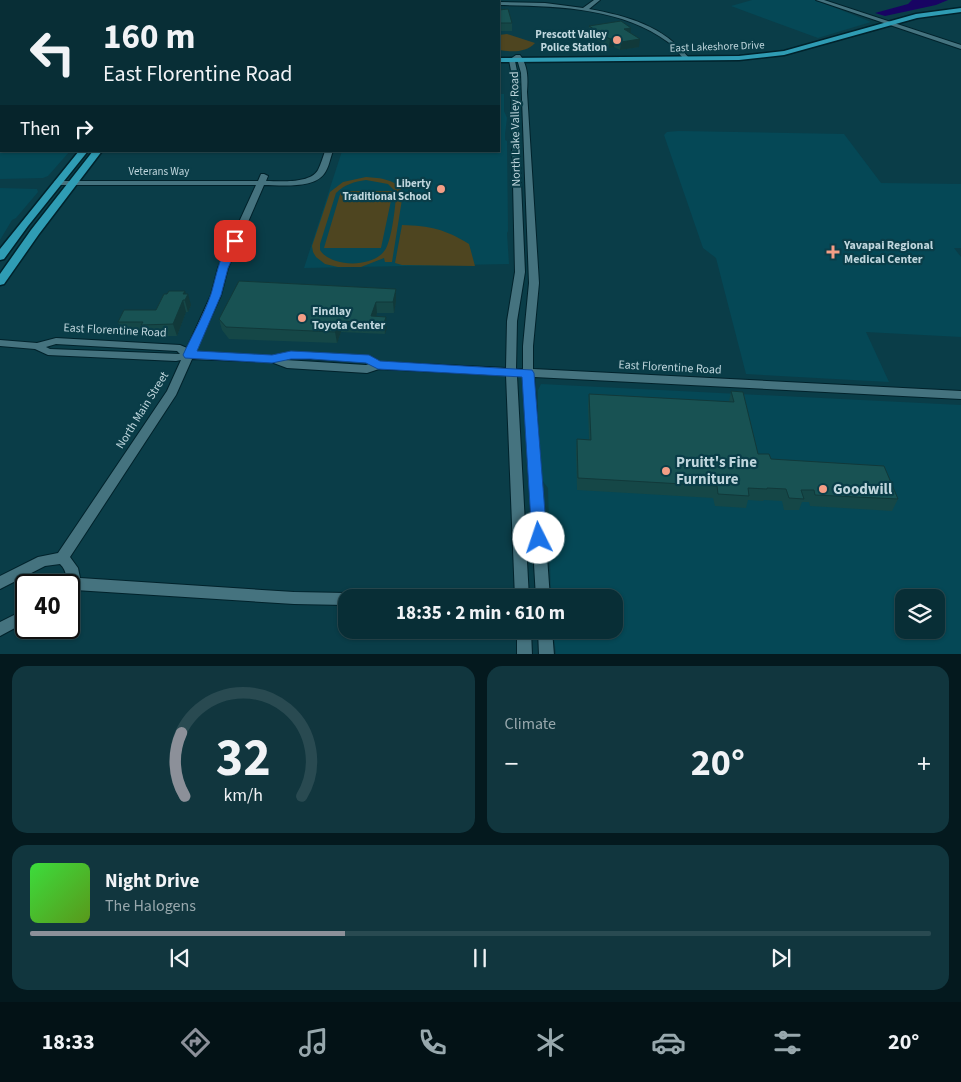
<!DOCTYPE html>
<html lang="en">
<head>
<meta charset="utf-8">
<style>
  :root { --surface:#082e36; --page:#11363e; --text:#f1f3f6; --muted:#98a8ad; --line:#294a51; --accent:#8c9099 }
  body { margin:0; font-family:"Source Sans 3",sans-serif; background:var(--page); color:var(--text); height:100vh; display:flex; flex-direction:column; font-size:19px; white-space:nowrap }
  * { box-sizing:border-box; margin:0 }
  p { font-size:16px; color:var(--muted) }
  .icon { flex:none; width:28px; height:28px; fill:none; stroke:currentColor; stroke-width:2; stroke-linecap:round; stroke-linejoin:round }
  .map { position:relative; height:654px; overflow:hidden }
  .sheet { display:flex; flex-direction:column; gap:12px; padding:12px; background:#04191e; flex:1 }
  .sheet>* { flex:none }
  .top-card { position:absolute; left:0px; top:0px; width:500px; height:152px; box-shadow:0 1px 4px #0004,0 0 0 1px var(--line); background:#082e36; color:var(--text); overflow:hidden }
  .buttons { position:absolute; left:895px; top:589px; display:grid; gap:10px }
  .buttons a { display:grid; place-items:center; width:50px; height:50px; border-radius:10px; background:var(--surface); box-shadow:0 1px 4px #0004,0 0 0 1px var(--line); font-size:25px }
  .speed { position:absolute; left:15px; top:574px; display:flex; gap:10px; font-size:25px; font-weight:700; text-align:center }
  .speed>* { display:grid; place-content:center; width:65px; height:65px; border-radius:50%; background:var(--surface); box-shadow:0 1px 4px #0004,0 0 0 1px var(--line); line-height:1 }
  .speed .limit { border:2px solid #111; border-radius:8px; background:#fff; color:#111 }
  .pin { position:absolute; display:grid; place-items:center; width:42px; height:42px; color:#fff; margin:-21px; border-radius:10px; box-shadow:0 2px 8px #0006 }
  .me { position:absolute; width:55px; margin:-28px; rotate:356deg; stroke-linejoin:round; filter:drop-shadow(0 0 4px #0008) }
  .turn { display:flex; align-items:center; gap:18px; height:105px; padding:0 20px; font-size:22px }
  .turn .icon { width:65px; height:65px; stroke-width:2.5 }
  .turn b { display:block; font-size:35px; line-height:42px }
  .then { display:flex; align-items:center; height:48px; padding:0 20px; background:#0003; gap:10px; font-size:19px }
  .big { font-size:38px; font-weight:700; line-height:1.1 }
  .sheet .widget { flex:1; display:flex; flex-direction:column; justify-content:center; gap:8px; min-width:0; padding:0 18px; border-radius:15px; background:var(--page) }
  .sheet .dial { align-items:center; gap:0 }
  .dial svg { height:130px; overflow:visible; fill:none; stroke:var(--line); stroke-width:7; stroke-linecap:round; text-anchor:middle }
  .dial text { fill:var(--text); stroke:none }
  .song { display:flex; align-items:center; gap:15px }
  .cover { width:60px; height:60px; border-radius:8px; background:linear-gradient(135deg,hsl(120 70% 55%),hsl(90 70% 35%)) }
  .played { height:5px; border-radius:2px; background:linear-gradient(90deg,var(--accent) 35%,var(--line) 35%) }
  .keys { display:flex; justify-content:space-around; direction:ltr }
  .heat { display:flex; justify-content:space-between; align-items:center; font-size:28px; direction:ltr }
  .sheet .tiles { flex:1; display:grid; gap:12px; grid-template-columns:1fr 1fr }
  .widget:last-child { grid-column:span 2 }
  .trip { position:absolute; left:338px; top:589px; width:285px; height:50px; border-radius:15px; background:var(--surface); box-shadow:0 1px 4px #0004,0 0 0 1px var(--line); font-weight:700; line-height:50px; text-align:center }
  .menu { display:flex; height:80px; justify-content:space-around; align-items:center; background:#031216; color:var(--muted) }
  .menu .icon { width:35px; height:35px }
  .menu .on { color:var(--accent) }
  .menu b { font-size:22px; color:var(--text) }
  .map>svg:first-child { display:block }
  .built { fill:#054856; fill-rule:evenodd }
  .green { fill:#4e4520; fill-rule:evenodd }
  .water { fill:#180463 }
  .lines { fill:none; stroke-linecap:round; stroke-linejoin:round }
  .minor-casing { stroke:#00222b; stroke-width:2 }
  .major-casing { stroke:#00222b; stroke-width:3 }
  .minor { fill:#45737f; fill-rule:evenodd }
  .major { fill:#2f9cb4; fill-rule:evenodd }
  .wall { fill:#154747 }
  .shaded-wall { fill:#11393a }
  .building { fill:#185253; stroke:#11393a }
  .route { fill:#1a73e8; stroke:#114b97 }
  .poi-dot { fill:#f49e86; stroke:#0a3d48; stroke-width:2 }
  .labels { text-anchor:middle; stroke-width:4.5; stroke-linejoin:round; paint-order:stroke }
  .far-poi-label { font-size:11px; font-weight:bold; fill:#bfd6dd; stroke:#0a3d48; text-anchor:end }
  .far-street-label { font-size:11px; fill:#bfd6dd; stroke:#0a3d48 }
  .street-label { font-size:12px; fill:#bfd6dd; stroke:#0a3d48 }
  .poi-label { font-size:12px; font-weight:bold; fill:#bfd6dd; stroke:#0a3d48; text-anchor:start }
  .near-poi-label { font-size:15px; font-weight:bold; fill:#bfd6dd; stroke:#0a3d48; text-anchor:start }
</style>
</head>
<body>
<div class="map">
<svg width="961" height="655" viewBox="0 0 961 655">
  <rect width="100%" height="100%" fill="#0a3d48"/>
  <path class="built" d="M752 0H816L871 22 818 38 731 6Z
    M0 76 1 151H70L48 176 43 178 0 179Z
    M499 94H504V111L507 118 505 134V140L507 141 508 231 507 233 509 264 304 268 342 151H499Z
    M679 131 844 134 881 183 961 184V248H954L961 257V337L866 332 889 382 746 374 716 258 703 248 664 135 667 132Z
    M0 188 37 189 38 192 16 218 12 220 0 240Z
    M541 384 961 405V654H556L553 630H614V598L551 597 548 488 542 480 538 426V390ZM904 598H936V630H904Z"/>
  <path class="green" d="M507 34 535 43C526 53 511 52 499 50V35Z
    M366 177C380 178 397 179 403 193L392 262H385L384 258 361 267H338L325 264 316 257 313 252 312 246 330 192 343 182ZM366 180 388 184 396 192C396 204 392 236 387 246 379 268 332 269 320 250V244L336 193C345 184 354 182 366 180Z
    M341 191H393L381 248H324Z
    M402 225C430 226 445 229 469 244L475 266 402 265 395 263Z"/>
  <path class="water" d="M912 0H948L936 5 885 16 875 13 908 4Z"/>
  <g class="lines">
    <defs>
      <path id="minor" d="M414 0H421L422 1H416Z
        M594 0H600L589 9C628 16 663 26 689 58L684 59C679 54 674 47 668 42 621 7 555 6 499 5V2L545 3 583 8Z
        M816 0H824L961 45V49Z
        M1 30V34L0 35V31Z
        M516 55H520C528 66 528 78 527 92L539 283 533 346V369L961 391V399L534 377 550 598H536L523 376H517L529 598H515L506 375 379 369 367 373 287 368 271 362 192 359 176 395 70 557 78 568 80 578 294 592 346 593 351 595 352 598H346V605L294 604 75 590 69 594V585H63C68 577 66 570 60 564L45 566 0 589V576L38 557 58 553 167 391 181 360 176 361 48 355 35 349 0 346V340L37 343 56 338 180 345 187 348 211 295 218 268 256 185H58L54 183 55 181H258L261 174H264L268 176 266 181C280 181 310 184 318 170 321 164 323 157 325 151H333C330 158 329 168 324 174 313 189 280 185 264 185L228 268 221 295 195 352 273 356 291 352 369 356 380 362 506 368 507 321 515 272 511 93 512 76 509 60ZM517 59 521 73 529 283 523 346V369H516L517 321 525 272 517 93 518 76 515 61ZM56 344 177 351 180 354 50 349 46 347ZM291 358 367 362 369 364 366 365 285 360Z
        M26 609V622L0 636V622Z
        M517 630H531L532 655H517Z
        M538 630H552L554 655H539Z"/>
      <path id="major" d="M100 0H106V1H100Z
        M111 0H117L118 1H112Z
        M961 8V12L917 18 784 55 739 60 499 62V58L739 56 784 51 916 14Z
        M79 151H88L28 226 4 259 0 260V249Z
        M93 151H102L39 234 4 284 0 285V274L31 230Z"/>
    </defs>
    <use href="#minor" class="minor-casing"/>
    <use href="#major" class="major-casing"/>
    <use href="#minor" class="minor"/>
    <use href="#major" class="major"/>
  </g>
  <path class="wall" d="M499 10 512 23V31H499Z
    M589 26 630 33 639 47 620 50 614 47 609 48 588 34Z
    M239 281 396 301 394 313H377L376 316 386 317 387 328 385 334 341 332 337 343 229 339 222 330 219 319Z
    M167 294H186L191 305 188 312H186L177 336H145L144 333H122L118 322 156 310Z
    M731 391 758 454 771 459 898 499 892 511 810 506 809 502H802L799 510H784L782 501 764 500 763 501 748 500 746 508 715 506 713 498 577 490 576 451 577 439 589 440 588 406 589 394 729 402Z"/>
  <path class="shaded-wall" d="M631 28 630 36 624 29Z
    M615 38 614 47 609 48 610 39Z
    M640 39 639 47 620 50 621 42Z
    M1 108V124L0 126V109Z
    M396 289V301L394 313 393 302Z
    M185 291 187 297 188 294 191 305 188 312 183 294Z
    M183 300 186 312 177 336 173 324Z
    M376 302 377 313 374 323 371 316Z
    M386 317 387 328 385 334 384 323Z
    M339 321 341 332 337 343 335 332Z"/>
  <path class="building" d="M508 9 512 23H499V10Z
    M621 21 631 28 624 29 640 39 621 42 615 38 610 39 589 26Z
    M0 100H1V108L0 109Z
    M239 281 396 289 393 302H376L371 316 386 317 384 323 339 321 335 332 226 327 219 319Z
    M169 291H185L183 294H188L185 300H183L173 324 141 325 143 322H118L124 310H156L164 294H167Z
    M731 391 743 392 758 454H769L771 459 884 466 898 499 815 495 814 490H801L804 499 789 498 786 489 767 488V489L748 488 749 496 718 494 717 486 578 478 577 439 591 440 589 394 734 402Z"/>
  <path class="route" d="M235 238 240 241 228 268 221 295 197 351 272 355 291 351 311 352 369 355 380 361 532 370 534 373 547 538 544 542 539 544 534 542 532 538 522 377 378 369 366 363 311 359H291L272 363 185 358 183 355C192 335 204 315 211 294 215 282 222 242 235 238Z"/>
  <g class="poi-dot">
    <circle cx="617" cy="40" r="5"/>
    <circle cx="441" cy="189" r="5"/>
    <path d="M830.5 244.5h5v5h5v5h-5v5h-5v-5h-5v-5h5z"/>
    <circle cx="302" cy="318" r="5"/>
    <circle cx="666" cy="471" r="5"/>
    <circle cx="823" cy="489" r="5"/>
  </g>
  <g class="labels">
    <g class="far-poi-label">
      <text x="607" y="38">Prescott Valley<tspan x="607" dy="13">Police Station</tspan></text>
      <text x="431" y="187">Liberty<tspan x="431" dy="13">Traditional School</tspan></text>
    </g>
    <g class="far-street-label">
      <text transform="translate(717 46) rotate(-2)" y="4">East Lakeshore Drive</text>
      <text x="159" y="175">Veterans Way</text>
    </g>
    <g class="street-label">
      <text transform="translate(515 129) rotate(-91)" y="4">North Lake Valley Road</text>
      <text transform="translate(115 330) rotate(3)" y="4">East Florentine Road</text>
      <text transform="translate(670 367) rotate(3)" y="4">East Florentine Road</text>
      <text transform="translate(142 410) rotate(-58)" y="4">North Main Street</text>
    </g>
    <g class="poi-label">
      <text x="844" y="249">Yavapai Regional<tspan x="844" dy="14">Medical Center</tspan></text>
      <text x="312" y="315">Findlay<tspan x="312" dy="14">Toyota Center</tspan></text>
    </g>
    <g class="near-poi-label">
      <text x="676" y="467">Pruitt's Fine<tspan x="676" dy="17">Furniture</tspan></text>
      <text x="833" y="494">Goodwill</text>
    </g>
  </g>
</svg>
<div class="buttons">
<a><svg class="icon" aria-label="layers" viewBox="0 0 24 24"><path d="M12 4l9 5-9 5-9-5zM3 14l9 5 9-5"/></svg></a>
</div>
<div class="speed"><div class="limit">40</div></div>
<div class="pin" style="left:235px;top:241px;background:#d93025"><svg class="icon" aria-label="arrive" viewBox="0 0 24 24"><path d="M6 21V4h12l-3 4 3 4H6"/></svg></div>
<svg class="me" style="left:539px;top:538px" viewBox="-20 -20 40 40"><circle r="19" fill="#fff"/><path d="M0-13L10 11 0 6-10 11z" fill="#1a73e8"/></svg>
<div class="trip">18:35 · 2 min · 610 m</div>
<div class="top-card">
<div class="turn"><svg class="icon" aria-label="left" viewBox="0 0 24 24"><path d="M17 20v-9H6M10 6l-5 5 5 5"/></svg><div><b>160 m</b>East Florentine Road</div></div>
<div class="then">Then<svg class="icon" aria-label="right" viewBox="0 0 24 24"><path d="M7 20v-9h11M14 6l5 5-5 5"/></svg></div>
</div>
</div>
<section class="sheet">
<div class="tiles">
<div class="widget dial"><svg viewBox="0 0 100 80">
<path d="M14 69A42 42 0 1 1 86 69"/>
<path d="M14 69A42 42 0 0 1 12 30" stroke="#8c9099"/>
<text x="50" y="56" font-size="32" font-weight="700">32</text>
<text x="50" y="72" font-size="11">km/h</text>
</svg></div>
<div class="widget"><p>Climate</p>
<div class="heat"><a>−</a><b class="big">20°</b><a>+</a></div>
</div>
<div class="widget">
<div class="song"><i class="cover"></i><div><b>Night Drive</b><p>The Halogens</p></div></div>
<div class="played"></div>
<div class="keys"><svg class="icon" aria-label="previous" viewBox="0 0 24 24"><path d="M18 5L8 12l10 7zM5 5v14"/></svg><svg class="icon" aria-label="pause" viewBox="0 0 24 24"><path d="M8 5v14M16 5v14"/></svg><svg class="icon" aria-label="next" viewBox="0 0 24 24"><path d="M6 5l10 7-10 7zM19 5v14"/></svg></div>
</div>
</div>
</section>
<nav class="menu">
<b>18:33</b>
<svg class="icon on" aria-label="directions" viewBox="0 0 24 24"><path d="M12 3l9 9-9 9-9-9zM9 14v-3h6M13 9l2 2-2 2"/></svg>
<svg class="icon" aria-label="music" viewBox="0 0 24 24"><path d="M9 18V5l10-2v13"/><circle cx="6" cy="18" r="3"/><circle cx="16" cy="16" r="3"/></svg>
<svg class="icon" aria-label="phone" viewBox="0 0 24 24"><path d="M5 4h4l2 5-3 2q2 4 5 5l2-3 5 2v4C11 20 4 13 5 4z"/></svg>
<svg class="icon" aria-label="climate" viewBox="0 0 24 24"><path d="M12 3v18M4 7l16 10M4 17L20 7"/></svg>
<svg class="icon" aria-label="car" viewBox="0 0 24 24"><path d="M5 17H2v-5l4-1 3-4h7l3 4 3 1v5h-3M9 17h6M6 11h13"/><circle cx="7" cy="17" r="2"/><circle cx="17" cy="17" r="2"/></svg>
<svg class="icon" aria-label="filters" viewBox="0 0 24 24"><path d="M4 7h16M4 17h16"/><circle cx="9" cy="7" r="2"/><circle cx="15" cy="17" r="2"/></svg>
<b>20°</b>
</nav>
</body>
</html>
